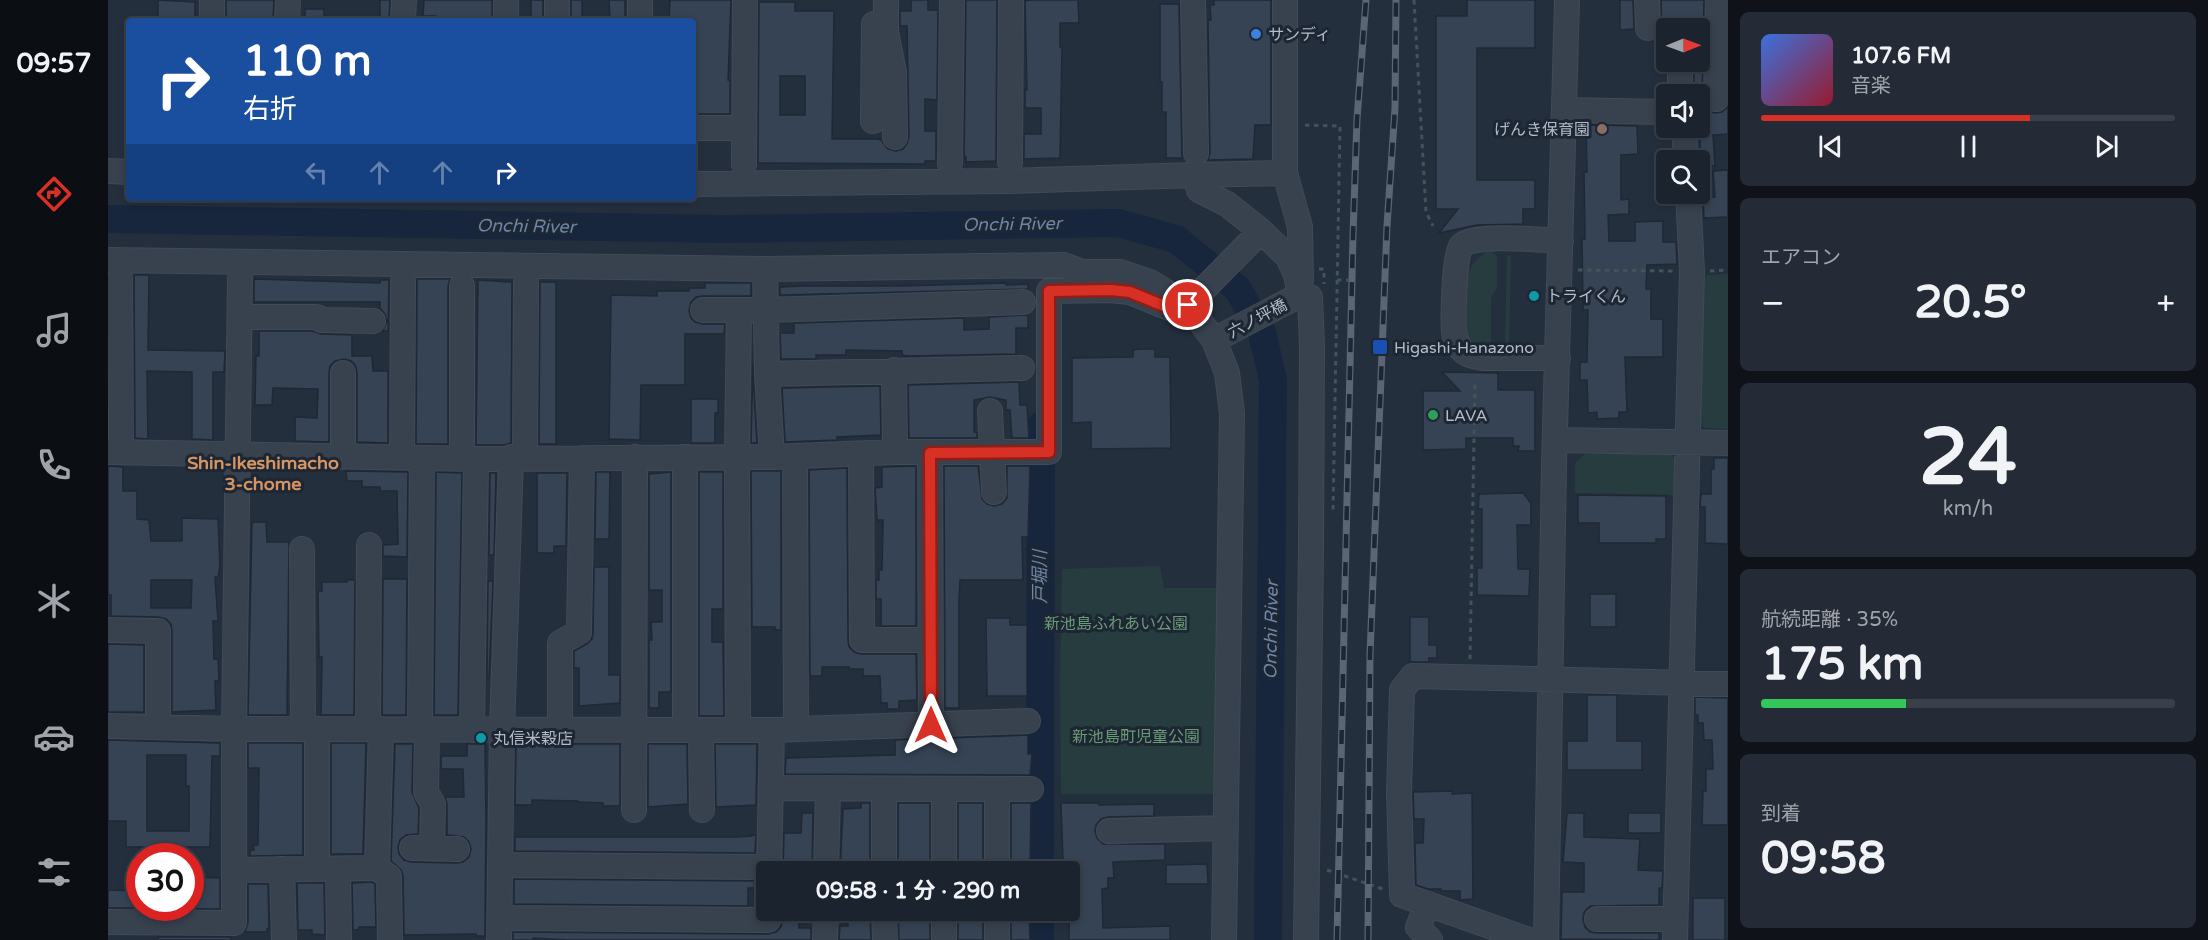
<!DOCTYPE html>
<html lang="ja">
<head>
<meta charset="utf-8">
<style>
  :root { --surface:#1b232e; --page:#242b36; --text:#f1f3f6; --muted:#a0a4aa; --line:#39404a; --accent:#d93025 }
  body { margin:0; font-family:"Varela Round","Noto Sans JP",sans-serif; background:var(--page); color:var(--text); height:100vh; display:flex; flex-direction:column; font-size:22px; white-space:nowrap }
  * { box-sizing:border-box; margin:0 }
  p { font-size:20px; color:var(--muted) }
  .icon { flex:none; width:33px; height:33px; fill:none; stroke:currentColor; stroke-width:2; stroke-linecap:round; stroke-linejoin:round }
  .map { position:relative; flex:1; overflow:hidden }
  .sheet { display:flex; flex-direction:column; gap:12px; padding:12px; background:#0f1319; width:480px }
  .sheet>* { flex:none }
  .hud { position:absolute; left:18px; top:18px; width:570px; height:183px; border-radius:6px; box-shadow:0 3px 9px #0003,0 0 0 2px var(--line); background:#1a4fa0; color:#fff; overflow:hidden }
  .needle { width:39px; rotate:89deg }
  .fabs { position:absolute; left:1548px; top:18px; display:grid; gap:12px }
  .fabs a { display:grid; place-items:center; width:54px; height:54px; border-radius:6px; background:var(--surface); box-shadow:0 3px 9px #0003,0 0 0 2px var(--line); font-size:30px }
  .speed { position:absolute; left:18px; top:843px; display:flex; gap:12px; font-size:30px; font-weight:700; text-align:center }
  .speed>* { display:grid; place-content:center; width:78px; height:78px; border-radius:50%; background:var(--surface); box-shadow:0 3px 9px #0003,0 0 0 2px var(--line); line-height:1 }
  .speed .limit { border:9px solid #d22; background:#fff; color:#111 }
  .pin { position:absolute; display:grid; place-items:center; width:51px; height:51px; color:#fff; margin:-26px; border:3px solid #fff; border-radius:50%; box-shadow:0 2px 6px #0007 }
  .me { position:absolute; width:66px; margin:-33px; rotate:0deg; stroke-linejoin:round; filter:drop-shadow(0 0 4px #0008) }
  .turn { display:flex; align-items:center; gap:21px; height:126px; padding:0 18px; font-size:27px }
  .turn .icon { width:78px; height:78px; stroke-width:2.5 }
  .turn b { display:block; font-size:42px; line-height:51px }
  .lanes { display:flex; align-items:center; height:57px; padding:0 18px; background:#0003; justify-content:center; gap:30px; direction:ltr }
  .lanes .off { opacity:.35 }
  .big { font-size:45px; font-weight:700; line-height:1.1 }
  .sheet .tile { flex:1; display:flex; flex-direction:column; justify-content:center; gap:9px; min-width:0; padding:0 21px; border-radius:9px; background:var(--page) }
  .sheet .dial { align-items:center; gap:0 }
  .dial b { font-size:78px; line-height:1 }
  .song { display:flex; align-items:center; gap:18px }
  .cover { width:72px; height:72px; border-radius:9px; background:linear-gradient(135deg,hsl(220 70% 55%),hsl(350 70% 35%)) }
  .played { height:6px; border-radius:3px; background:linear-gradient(90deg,var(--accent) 65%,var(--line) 65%) }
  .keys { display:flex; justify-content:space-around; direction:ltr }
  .heat { display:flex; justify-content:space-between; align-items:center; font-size:33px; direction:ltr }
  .charge { height:9px; border-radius:4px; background:linear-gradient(90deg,#34c759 35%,var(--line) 0) }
  .trip { position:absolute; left:648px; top:861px; width:324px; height:60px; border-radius:6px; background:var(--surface); box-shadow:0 3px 9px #0003,0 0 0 2px var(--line); font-weight:700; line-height:60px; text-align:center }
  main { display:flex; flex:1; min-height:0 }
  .tabs { display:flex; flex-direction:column; width:108px; justify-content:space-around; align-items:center; background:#0b0e12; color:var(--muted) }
  .tabs .icon { width:42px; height:42px }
  .tabs .active { color:var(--accent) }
  .tabs b { font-size:27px; color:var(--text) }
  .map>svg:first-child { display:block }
  .green { fill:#263c3f }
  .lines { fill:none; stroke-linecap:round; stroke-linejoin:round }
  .river { stroke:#17263c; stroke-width:28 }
  .building { fill:#364354; stroke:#1f2835; stroke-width:1.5; fill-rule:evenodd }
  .minor-casing { stroke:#414a57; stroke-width:26 }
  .path { stroke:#3f5557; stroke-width:3; stroke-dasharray:4.5 4.5; stroke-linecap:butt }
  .minor { stroke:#38414e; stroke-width:24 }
  .rail-casing { stroke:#5a6575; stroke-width:7 }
  .rail { stroke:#1d2633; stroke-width:4.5; stroke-dasharray:14; stroke-linecap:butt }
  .route-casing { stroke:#8d1f18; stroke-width:15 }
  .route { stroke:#d93025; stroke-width:10 }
  .shop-dot { fill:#3f7fe0; stroke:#1d2633; stroke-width:2 }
  .education-dot { fill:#8d6e63; stroke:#1d2633; stroke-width:2 }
  .culture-dot { fill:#0f9aa8; stroke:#1d2633; stroke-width:2 }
  .transit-dot { fill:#1a4fb4; stroke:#1d2633; stroke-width:2 }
  .leisure-dot { fill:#2e9e5b; stroke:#1d2633; stroke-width:2 }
  .labels { text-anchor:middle; stroke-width:6; stroke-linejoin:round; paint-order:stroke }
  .poi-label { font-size:16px; fill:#b4bcc9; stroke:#1d2633; text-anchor:start }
  .street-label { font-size:16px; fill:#b4bcc9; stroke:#1d2633 }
  .park-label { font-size:16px; fill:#6b9a76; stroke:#1d2633 }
  .water-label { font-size:18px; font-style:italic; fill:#6d86a8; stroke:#1d2633 }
  .neighbourhood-label { font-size:18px; font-weight:bold; fill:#d59563; stroke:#1d2633 }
</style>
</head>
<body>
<main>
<nav class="tabs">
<b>09:57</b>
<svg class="icon active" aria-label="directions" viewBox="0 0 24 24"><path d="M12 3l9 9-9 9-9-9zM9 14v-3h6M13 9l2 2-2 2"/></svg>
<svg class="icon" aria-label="music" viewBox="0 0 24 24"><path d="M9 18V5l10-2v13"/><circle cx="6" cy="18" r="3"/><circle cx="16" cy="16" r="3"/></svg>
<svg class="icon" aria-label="phone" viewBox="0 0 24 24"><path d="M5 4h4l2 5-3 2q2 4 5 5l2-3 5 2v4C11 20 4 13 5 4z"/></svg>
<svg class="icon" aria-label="climate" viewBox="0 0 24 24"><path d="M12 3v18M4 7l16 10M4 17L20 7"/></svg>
<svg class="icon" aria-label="car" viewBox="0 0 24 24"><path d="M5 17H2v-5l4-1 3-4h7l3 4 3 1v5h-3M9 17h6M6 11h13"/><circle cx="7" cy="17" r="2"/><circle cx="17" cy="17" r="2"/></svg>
<svg class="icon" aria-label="filters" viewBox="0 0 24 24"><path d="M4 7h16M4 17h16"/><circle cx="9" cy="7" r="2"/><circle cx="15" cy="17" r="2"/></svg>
</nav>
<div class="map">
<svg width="1620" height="940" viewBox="0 0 1620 940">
  <rect width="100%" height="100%" fill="#242f3e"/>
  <path class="green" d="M1378 252H1384L1389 256V288L1383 298V343L1378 348H1371C1365 343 1359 337 1357 329 1356 322 1357 313 1357 305 1358 283 1357 265 1378 252Z
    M1401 255 1403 257 1401 343 1399 345 1397 343 1399 257Z
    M1620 274V429L1597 428 1588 421 1590 284 1599 275Z
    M1477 454H1563L1571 465 1570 495 1467 493V463Z
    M1052 566 1056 588H1117L1113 794H953L952 679 954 569Z"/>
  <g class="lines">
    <path class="river" d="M0 219 618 229 1010 223 1068 239 1130 289 1154 333 1165 380 1160 940
      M932 872 933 426
      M932 940V910"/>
  </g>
  <path class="building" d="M50 0 87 2V17H70V21H50Z
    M118 0H166L165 19H129V21H118Z
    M272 0H282L281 21H272Z
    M316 0H384V21H328V16H315Z
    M423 0H435V21H423Z
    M463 0H474V21H463Z
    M501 0H517V21H502Z
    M562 0H623L620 80H622V114H585V21H561Z
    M803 0H820V10H830L829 100 817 99V131H828V161H817V164L650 163 651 2H687V11H726L724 139H770L773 140 780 149 788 151 795 149 799 144 801 137 799 26H792V11H803ZM672 76H697V115H672Z
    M858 0H889L888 161 858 162V157H856Z
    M923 0H970L971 23H952V47H954L952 158 916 159V134H933V108H917V90H919L917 1Z
    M1106 0H1163V125H1147L1145 159 1100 160 1102 153 1100 20H1103L1102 5H1106Z
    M1359 0H1427V48H1369V180H1427V209H1415V224L1369 225 1331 233 1350 209H1328V16H1359Z
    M1512 0H1525L1526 29 1512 30Z
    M1553 0H1596L1594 99 1596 106 1600 111 1607 113 1614 112 1620 107V134L1605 135 1607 166H1592V94H1586V62H1592V28H1558V30H1554Z
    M1052 4H1071L1074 158H1058V112H1054V82H1052Z
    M197 9H216V21H197Z
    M1482 125 1529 126 1530 154 1513 155V200L1521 199V214L1500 215 1501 241H1527V222L1555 221V242H1568L1569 264 1539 265 1538 289H1543V319H1555V357H1517L1519 412H1511V418L1489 419V412L1480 413 1479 380H1472V362H1479L1480 310H1475L1474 239H1477L1476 172H1479L1478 128Z
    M1620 170V217L1596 218 1595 198 1607 197 1605 171Z
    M26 275H41L40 350 117 351 116 372H105V440L84 439V372L39 371 40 439 27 438Z
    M146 279 272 283V280H281L280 331H275L279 321 277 314 272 308V302H146Z
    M309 279H342L340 286V444H308Z
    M370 280 404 282 403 443 396 445H368Z
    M432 282H448V444H431Z
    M597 283H643V296H595L588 297 583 302 581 311 583 318 587 322 595 324H617L616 334H577V385H533L532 440 501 439 503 295 549 296V291H581V288H597Z
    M898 283V285L920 284V289L672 295V287L695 286H792Z
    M920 315V328H908V354L800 356 794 355V351L738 350V355H708V359H673L672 333H686V323L856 318V330L881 329V317Z
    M151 331H204L213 334 244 335V356H264L265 371H280V443L249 442V372L247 365 243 361 236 359 227 361 222 366 221 372V442L187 441V417L209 418 210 389 165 388 164 405H147L148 356H151Z
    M1031 349H1047V357H1062L1063 448 983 449V422L964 423V358L1025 357V350Z
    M645 363V375L649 443H643Z
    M1334 372 1390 373V390H1427V451H1410L1411 446H1405V438H1358V449L1315 450V391H1352Z
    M911 382 912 405H919L921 438H904L902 410H898V400L882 397 866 400V432L869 433V438H801L800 385Z
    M772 386 773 435 729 437V440L677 442 674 388Z
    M583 399H610V413H607V443H583Z
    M1606 458H1620V544L1597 543V507H1592L1593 494H1603V469H1606Z
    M0 466 15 467V491H29V519L41 520 43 541H74V518L110 519 112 567 110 577H107L110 621H105L106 659H110L111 681H107L108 710 64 712V631L63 624 58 619 50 617 3 616V595H0ZM43 580H84L83 608H43Z
    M808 466V626H773V599H768V580H771V570H774L775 520H769L767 488 774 487V467Z
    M836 466H870L874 499 879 504 886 506 894 504 899 498V466H922L920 537H914L915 580H852L851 601V708H837Z
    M739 468 740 641 741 647 746 652 753 654H808L809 700 791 701V709H779V703H773L772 676H755V669H741V667H714V676H702L701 470Z
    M238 471 300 472 299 557 275 556V545L290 544 289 491H272V487H254V481H239Z
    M643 471H673V630H667V627H644Z
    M328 472 354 473 350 715H326Z
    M488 472H502L501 539H487Z
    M563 472V692H551V708H541V640H544L543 622H554V590H541V474Z
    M591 472H615V609H604V642H615L616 716H591Z
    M382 473H388L386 555H381Z
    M429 473H459L458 546H446V553H429Z
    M1415 493 1423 503V525H1409L1410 569H1422L1421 596 1369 595V568H1374V509H1370L1371 494Z
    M1470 495 1558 496V539H1548V543H1491V523H1470Z
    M144 522H158L159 542H181L179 715H140Z
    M486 567H501V675H512V703L471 706V668H466V651L479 644 484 639 485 633Z
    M275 579H299L298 715H274Z
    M239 580H247L246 715H213L214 657H211L210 592 214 591V582H239Z
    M380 581H385L381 678H379Z
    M1482 594H1508V627H1482Z
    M1302 617H1321V645H1329V658H1321V662H1302Z
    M878 618H902V625H919V696H879Z
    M0 644 36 645V712H0Z
    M1479 695H1509V741H1534V770H1459V741H1479Z
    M1587 697 1620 698V825H1594L1595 791H1598V769H1605L1604 740H1596L1595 723H1590V715H1587Z
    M920 735V754H924L922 775 677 774 678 758 787 755V740Z
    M0 740 112 743V756H104L102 847H18V821H0ZM39 755H78V786H81V831H39Z
    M140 743H195V855L142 856V850H146L145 845H150L151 768H140Z
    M223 743H258L255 854H223Z
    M287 744H305L304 792 311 808 310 834 298 835 292 840 290 847 291 854 296 860 303 862 349 863 355 862 361 857 363 849 361 842 356 837 339 835V804L337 797H356L355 769H333V756H359V744H377L378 819 377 936H368V934L296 935 295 876 293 870 283 861Z
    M408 744H512V806H495V803L470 802V801L424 800V805H407Z
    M540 744H579L580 804 540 807Z
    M607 744H649L648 805 608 807Z
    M1345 791 1344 794 1364 793 1365 899 1352 900V891H1333V889H1320L1308 885 1307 843H1315L1316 819H1306L1305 792Z
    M753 803H762V872H732L735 809 753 808Z
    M790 803H822V872H790Z
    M850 803H875V872H850Z
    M903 803H923L922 872H903Z
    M953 803H991V805L1046 804V816L1000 817 993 819 988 825 987 831 989 838 995 844H1057V860L1005 862 1006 878H1000V888L994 889 995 928 1062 926V940H961L962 872 960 861H955Z
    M694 813H705L704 872H675L676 833H693Z
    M1459 813H1476V837L1532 839 1530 870 1555 871 1554 888H1551V905L1482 906 1476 912 1475 920 1477 927 1482 932 1489 933H1551V940L1453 939 1454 892H1476V863L1455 862Z
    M1520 813H1553V833H1520Z
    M644 835H648L647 853 407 851V837H630L644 836Z
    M1099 864 1100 884H1058V865Z
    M90 877 112 878V909L49 908H85V893H89Z
    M406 879 647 881 646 888H640V906L406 904Z
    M264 882 267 884 268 927H251L250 930H245L244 883Z
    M189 883H216L217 935 204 934V930H190Z
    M140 884H160L161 929H159V932H137L140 923Z
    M0 890 32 891V908H0Z
    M1585 898H1617V940H1585Z
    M670 910H691V928H703V940H460L425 938V940H405V932L660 934 668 932 673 927 674 920Z
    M740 910H762L763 940H731L732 926H740Z
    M790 910H822V940H791Z
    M850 910H875V940H850Z
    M903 910H921L922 940H903Z
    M50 937H123V940H50Z"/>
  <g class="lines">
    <defs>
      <path id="minor" d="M398 0V21
        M449 0V21
        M778 0V32L786 72 787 137
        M1085 0 1088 153
        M1177 0V173L1192 227 1193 280
        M1539 0 1540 28
        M104 21V0
        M179 21 180 0
        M295 21 296 0
        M532 21V0
        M1572 94V62
        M1608 99 1610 0
        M1456 110 1558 112
        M765 121 766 24
        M585 128H636
        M1576 128 1578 160
        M902 162 903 0
        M842 163 844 0
        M636 164 637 0
        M0 171 21 172
        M1087 175 1177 173
        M585 184 902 181 1087 175 1091 190 1119 204 1153 231 1180 257 1188 275 1192 295
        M0 260 657 269 956 265 974 272H1012L1042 282 1080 305 1106 340 1119 373 1124 413 1116 940
        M657 269 659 374 664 457
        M12 278 13 452
        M595 310H658L915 302
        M132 317H209L213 320 265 321
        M1106 340 1192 295
        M1450 358H1374C1366 356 1358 355 1353 349 1350 345 1347 337 1346 332 1345 319 1346 254 1353 246 1364 233 1435 240 1453 241
        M786 370 787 452
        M659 374 914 368
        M882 411 886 492
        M1447 440 1620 443
        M0 452 368 459 664 457 787 452H941V291L1003 290 1022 292 1061 308 1080 305 1153 231
        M822 453 823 725
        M753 454 754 640H823
        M294 456 295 282
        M687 456 688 729
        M235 457V373
        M417 457 418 283
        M354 458V286
        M194 549 195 729
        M0 630 50 631V726
        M0 726 126 729 664 730 920 721
        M260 729 261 545
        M312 729 314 458
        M319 730 318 792 325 804 324 848
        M364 730 368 459
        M452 730V643L471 632 474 458
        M577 730V457
        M593 730 594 810
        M630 730 629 457 631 310
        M663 788 923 789
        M776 789V872
        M836 789V872
        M889 789V872
        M526 810 527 457
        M1001 831 1118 828
        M304 848 349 849
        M392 865 661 867
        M269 868 281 877 282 940
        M174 869 176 940
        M209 869V729
        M230 869 231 940
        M127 870 269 868 273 729
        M661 872 664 730
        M718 872 720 789
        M1320 904 1310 927 1322 940
        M776 910 777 940
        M836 910V940
        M889 910V940
        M391 918 660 920
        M1489 919H1567
        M0 922 126 923V729L132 278
        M391 940 394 730 403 457
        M717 940 718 910
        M1198 940 1203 548 1204 346 1202 297
        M1421 940 1294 895 1291 793 1294 690 1305 676 1620 684
        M1438 940 1446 464 1459 0
        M1567 940 1584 271 1580 194"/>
    </defs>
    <use href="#minor" class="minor-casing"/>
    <path class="path" d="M1306 0 1318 212 1325 226
      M1197 125 1232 126 1225 513
      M1211 269H1216V284
      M1470 270 1565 271
      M1602 271 1620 270
      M1229 280H1240
      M1362 659 1367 382
      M1219 870 1275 889"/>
    <use href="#minor" class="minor"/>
    <defs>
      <path id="rail" d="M1229 940 1245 235 1249 119 1258 0
        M1260 940 1262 655 1279 226 1287 108 1288 0"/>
    </defs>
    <use href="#rail" class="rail-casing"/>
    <use href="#rail" class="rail"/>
  </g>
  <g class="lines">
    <defs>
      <path id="route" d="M823 725 822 453 941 452V291L1003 290 1022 292 1061 308 1080 305"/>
    </defs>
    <use href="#route" class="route-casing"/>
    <use href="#route" class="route"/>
  </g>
  <circle class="shop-dot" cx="1148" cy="34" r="6"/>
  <circle class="education-dot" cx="1494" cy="129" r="6"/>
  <g class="culture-dot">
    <circle cx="1426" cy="296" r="6"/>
    <circle cx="373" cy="738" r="6"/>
  </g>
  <rect class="transit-dot" x="1264" y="339" width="16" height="16" rx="3"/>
  <circle class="leisure-dot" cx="1325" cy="415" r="6"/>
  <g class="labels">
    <g class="poi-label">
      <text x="1160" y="40">サンディ</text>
      <text x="1482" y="135" text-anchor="end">げんき保育園</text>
      <text x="1438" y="302">トライくん</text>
      <text x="1286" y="353">Higashi-Hanazono</text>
      <text x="1337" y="421">LAVA</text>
      <text x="385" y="744">丸信米穀店</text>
    </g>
    <g class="street-label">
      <text transform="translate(1149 318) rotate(-28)" y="6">六ノ坪橋</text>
    </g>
    <g class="park-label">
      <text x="1008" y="629">新池島ふれあい公園</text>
      <text x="1028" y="742">新池島町児童公園</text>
    </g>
    <g class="water-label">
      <text transform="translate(904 224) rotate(-1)" y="6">Onchi River</text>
      <text transform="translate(418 226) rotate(1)" y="6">Onchi River</text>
      <text transform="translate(932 577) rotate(-90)" y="6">戸堀川</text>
      <text transform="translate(1163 630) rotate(-89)" y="6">Onchi River</text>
    </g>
    <g class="neighbourhood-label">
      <text x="155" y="469">Shin-Ikeshimacho<tspan x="155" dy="21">3-chome</tspan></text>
    </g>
  </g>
</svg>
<div class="fabs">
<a><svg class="needle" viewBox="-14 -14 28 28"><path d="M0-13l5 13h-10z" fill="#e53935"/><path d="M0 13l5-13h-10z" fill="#a0a4aa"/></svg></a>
<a><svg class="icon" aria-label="sound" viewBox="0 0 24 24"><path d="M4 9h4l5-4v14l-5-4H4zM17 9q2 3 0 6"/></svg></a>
<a><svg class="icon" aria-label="search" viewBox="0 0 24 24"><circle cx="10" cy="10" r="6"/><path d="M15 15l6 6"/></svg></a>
</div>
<div class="speed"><div class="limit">30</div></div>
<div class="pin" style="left:1080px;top:305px;background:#d93025"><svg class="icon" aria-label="arrive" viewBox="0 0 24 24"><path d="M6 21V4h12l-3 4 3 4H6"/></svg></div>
<svg class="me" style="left:823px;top:725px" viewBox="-20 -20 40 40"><path d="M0-17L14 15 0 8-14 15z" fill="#d93025" stroke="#fff" stroke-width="4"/></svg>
<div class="trip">09:58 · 1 分 · 290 m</div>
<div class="hud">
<div class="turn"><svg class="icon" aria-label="right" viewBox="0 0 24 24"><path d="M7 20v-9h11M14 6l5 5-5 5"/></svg><div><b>110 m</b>右折</div></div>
<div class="lanes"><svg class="icon off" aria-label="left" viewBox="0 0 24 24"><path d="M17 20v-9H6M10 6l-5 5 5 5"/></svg><svg class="icon off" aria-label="ahead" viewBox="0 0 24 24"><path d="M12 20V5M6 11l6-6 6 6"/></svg><svg class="icon off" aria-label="ahead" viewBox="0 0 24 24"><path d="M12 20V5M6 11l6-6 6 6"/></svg><svg class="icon" aria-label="right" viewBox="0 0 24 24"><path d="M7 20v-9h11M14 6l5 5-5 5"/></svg></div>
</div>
</div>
<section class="sheet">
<div class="tile">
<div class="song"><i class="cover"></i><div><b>107.6 FM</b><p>音楽</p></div></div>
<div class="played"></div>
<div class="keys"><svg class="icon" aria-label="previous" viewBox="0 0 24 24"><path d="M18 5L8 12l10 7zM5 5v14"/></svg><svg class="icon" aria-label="pause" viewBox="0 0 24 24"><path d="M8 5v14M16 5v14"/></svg><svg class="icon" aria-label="next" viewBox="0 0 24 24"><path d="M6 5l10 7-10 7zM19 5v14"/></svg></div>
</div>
<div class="tile"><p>エアコン</p>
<div class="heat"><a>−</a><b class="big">20.5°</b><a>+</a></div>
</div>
<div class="tile dial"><b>24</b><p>km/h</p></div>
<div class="tile"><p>航続距離 · 35%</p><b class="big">175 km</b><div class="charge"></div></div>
<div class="tile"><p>到着</p><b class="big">09:58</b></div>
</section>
</main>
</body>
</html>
